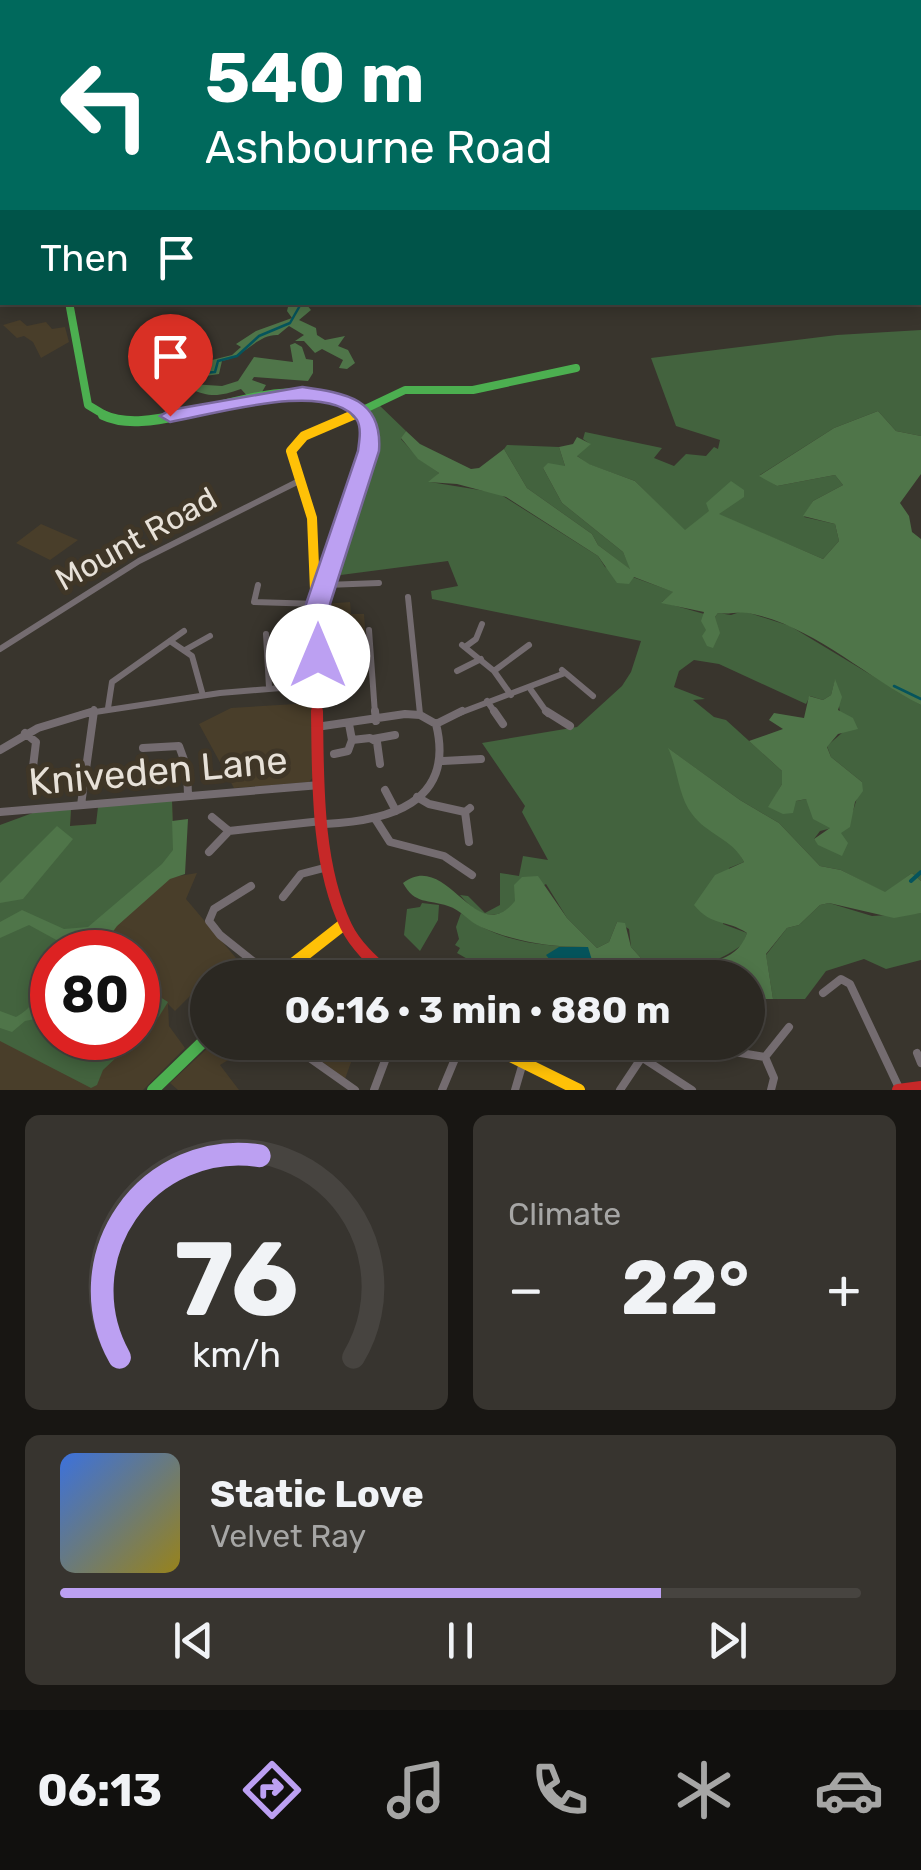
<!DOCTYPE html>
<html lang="en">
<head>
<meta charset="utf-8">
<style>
  :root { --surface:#2b2822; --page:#37342f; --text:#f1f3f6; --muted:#a6a6a5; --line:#474440; --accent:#bca0f2 }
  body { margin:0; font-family:Rubik,sans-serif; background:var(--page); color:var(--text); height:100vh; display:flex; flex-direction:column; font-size:38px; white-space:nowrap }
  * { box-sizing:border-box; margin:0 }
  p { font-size:32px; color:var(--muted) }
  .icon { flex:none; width:55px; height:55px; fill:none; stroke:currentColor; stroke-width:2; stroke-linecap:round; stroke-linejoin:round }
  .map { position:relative; height:1090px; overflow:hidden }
  .drawer { display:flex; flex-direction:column; gap:25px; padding:25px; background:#181613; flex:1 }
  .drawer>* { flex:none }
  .hud { position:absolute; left:0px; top:0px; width:922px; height:305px; box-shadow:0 5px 15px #0003,0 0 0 2px var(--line); background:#00695c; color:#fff; overflow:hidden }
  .speed { position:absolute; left:30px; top:930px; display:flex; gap:20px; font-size:50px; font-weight:700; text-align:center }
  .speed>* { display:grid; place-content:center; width:130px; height:130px; border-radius:50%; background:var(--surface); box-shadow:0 5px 15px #0003,0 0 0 2px var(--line); line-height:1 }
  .speed .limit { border:15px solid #d22; background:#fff; color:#111 }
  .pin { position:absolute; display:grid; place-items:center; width:85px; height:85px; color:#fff; margin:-102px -42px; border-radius:50% 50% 50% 0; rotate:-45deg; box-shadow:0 0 10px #0007 }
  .pin .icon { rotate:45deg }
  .me { position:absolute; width:110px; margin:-55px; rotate:0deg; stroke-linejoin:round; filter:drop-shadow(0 0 8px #0008) }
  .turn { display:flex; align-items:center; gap:35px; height:210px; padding:0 40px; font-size:45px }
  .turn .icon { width:130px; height:130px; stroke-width:2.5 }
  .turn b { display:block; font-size:70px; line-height:85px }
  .then { display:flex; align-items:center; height:95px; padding:0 40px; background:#0003; gap:20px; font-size:38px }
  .big { font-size:75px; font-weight:700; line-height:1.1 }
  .drawer .widget { flex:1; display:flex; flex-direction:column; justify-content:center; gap:15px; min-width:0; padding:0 35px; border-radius:15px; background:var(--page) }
  .drawer .dial { align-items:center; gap:0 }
  .dial svg { height:260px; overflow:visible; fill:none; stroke:var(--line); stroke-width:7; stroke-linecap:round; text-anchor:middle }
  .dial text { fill:var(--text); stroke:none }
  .song { display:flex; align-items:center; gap:30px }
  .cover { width:120px; height:120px; border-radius:15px; background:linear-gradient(135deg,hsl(220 70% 55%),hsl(50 70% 35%)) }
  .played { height:10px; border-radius:5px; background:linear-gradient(90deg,var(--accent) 75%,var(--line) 75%) }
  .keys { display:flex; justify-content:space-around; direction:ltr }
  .heat { display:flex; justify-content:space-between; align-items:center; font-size:55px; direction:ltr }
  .drawer .tiles { flex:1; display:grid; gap:25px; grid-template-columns:1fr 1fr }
  .widget:last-child { grid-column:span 2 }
  .trip { position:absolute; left:190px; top:960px; width:575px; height:100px; border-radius:50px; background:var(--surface); box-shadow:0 5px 15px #0003,0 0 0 2px var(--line); font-weight:700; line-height:100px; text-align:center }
  .dock { display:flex; height:160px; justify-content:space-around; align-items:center; background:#11100e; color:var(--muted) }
  .dock .icon { width:70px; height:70px }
  .dock .on { color:var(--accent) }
  .dock b { font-size:45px; color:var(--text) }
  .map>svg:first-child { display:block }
  .built { fill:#493e2a; fill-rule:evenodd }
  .green { fill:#43633e; fill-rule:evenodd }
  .forest { fill:#4f7549 }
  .water { fill:#05545c }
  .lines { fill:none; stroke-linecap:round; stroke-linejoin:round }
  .stream-far1 { stroke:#05545c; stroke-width:2.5 }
  .stream { stroke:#05545c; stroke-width:4 }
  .street-far1 { stroke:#746c70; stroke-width:6 }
  .street { stroke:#746c70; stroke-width:8 }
  .fast-far2 { stroke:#4caf50; stroke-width:8 }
  .fast-far1 { stroke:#4caf50; stroke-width:10 }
  .fast { stroke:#4caf50; stroke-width:12 }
  .slow-far3 { stroke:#ffc107; stroke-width:6 }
  .slow-far2 { stroke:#ffc107; stroke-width:8 }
  .slow-far1 { stroke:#ffc107; stroke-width:10 }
  .slow { stroke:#ffc107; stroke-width:12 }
  .jam-far1 { stroke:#c62828; stroke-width:10 }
  .jam { stroke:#c62828; stroke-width:12 }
  .fast-bridge { stroke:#4caf50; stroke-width:8 }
  .route { fill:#bca0f2; stroke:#7a689d; stroke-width:2.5 }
  .labels { text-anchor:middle; stroke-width:10; stroke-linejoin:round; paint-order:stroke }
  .street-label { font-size:32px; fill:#e7e1d8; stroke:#3f3627 }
  .near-street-label { font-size:38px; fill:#e7e1d8; stroke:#3f3627 }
</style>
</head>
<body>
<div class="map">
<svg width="921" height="1090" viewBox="0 0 921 1090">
  <rect width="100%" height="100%" fill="#39352d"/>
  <path class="built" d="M20 320 27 326 46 322 52 329 65 327 69 342 41 358 33 342 24 336 17 338 3 325Z
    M41 524 78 540 50 560 16 543Z
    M350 602 351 614H364L367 655 326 658 323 604Z
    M312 703 315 775 309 782 234 788 199 724 231 708Z
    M172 800 174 860 167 878 197 873 186 899 236 958 208 978 175 1011 168 1004 169 1026 185 1048 143 1090H0V825L71 809 70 826 96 824ZM52 952H138V1038H52Z
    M213 1043H256L220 1065 239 1090H178L170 1083Z
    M298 1043H358L345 1079Z"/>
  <path class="green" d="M921 330V436L896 431 878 411 834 428 760 475 777 486 835 475 843 485 813 501 804 517 835 524 839 541 823 559 710 511 685 531 635 481 588 464 576 455 590 444 583 439 585 432 662 448 654 458 674 466 686 454 706 456 714 447 718 449 720 440 676 426 651 358 837 335Z
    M378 404 406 431 401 439 419 459 439 473 430 482 498 493 598 556 605 567 674 592 662 602 715 617 718 613 731 615 743 611 790 626 921 705V881L912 873 885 893 841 870 820 866 779 823 740 800 669 749 680 774V785L738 851 744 862 729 868 723 924 747 933 743 944C713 967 705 960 673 969L668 977H658L631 947 629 929 617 922 609 942 597 948 567 918 546 884C510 904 495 936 460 895L468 896 485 913 500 905V873L519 876 523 856 548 860 522 812 525 806 482 743 577 727 622 686 631 672 641 641 432 599 431 591 458 586 448 561 333 576 371 420 365 411ZM694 660 719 664 806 704 810 696 823 700 831 695 835 680 843 732 827 746 831 757 862 782C850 818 854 826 819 845L814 839 820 831 832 828 806 799 769 807 782 784V771L726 720 714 717 693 700 705 699 674 687 679 671Z
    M507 445 559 447 565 466 543 468 562 503 623 552 632 571 598 545 592 534 527 488 504 449Z
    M172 800 174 860 90 952H52V1038H137L103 1070 97 1085 91 1088 0 1041V825L38 811 71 809 70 826 96 824 98 807Z
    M422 903 439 905 438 920 420 951 404 935 407 909 420 907Z
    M829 903 872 916 921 913V960L886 969 864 959 826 971 805 999H773L766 955 787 928 799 925 820 905Z
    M461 913C496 942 543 947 588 947L597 977H499L457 953 460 948 455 945 459 939 456 927Z
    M138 983 168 1002 158 1018 138 1037Z"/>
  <path class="forest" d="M289 303H314L306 304 311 310 299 320 316 328 317 335 325 340 345 336 338 346 348 350 355 363 347 369 339 368 343 360 322 349 315 353 304 341H295L304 335 289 326 278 335C257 334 245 357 222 361L219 374 144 385 140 380 159 372 184 375 189 370 207 369 208 361 232 355 241 347 236 344 256 331 292 318 287 311Z
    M295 343 302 347 306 359 313 360V373L308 381 254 377 252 380 266 385 262 392 269 395 250 399 241 389C221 396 210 398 191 389V384L222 386 238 381 254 357 293 362 290 345Z
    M878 411 896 431 921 436V474L900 503 909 516 912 532 921 539V705C864 676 812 625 748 613 738 611 728 615 718 613L715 617 720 633 713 648 707 646 702 636 706 630 701 621 704 612 661 603 673 592 634 577 629 584 617 583 598 556 506 497 457 484 428 482 439 473 418 459 401 438 406 431 420 444 471 469 479 468 504 449 527 488 592 534 598 545 630 569 623 552 562 503 543 468 548 463 565 466 559 447 573 444 577 437 591 444 577 456 589 464 635 481 685 530 709 511 706 503 731 481 744 490V497L719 514 823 559 839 541 835 524 803 516 813 501 843 485 835 475 777 486 759 476 834 428Z
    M835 679 842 697 838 710 853 718 858 729 838 734 827 747 831 757 862 782 863 791 855 802 850 827 841 833 848 843 842 856 818 845 814 839 830 828 813 819 806 799 796 801 793 813 783 814 768 807 782 784V771L749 741 783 729 769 720 774 713 804 718 809 696 823 700 831 695Z
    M668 748 740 800 779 823 820 866 841 870 885 892 912 873 921 881V913L894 918 829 903 820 905 799 925 787 928 766 954 773 999H757L748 1006V978L668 977 673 969C700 962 736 966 747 933 726 919 712 927 694 905L715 875 744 862C733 839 706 834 692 814 678 796 678 769 668 748Z
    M188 819 185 874 170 879 117 926 104 944 90 952 71 948 29 925 0 938V922L22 910 64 929 88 927 162 864 173 850 172 821Z
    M57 826 73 839 23 899 0 903V883Z
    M538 876 567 918 597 948 609 942 617 922 625 923 631 947 658 977H597L587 947C549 947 516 942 481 927 469 922 461 910 448 906 428 899 415 905 403 883 448 849 475 950 515 901L514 885 522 877Z
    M50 985V1016L25 1021 12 1032 0 1028V1011L16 1017C31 1009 37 996 50 985Z"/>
  <path class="water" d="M559 947H588L597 977 563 976 546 955Z"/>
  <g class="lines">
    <path class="stream-far1" d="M841 0 897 2
      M622 2 627 0
      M144 383 160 377 215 372 218 361 237 356 259 336 290 323 302 302
      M894 686 921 699"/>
    <path class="stream" d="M911 881 921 872"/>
    <path class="street-far1" d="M258 585 254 602 318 604
      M326 585 379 583
      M408 597 420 714
      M369 630 375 714
      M266 634 269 687
      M170 641 192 656 202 692
      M462 645 494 671 511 695
      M465 647 476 639 482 624
      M0 649 139 561 301 480
      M185 650 210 636
      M562 670 593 696
      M457 671 481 659
      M494 671 529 645
      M531 690 548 714
      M487 701 496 714
      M108 708 112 682 184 631
      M82 714 220 693 317 685
      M93 714 94 709
      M457 714 565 673"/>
    <path class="street" d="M375 711 376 721
      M494 711 503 724
      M546 711 570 726
      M349 724 352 740 370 738 377 742 380 764
      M436 724 462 711
      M323 726 405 714 420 715 436 724C456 804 387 821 325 824
      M25 733 36 742 33 767
      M373 739 395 735
      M143 748 179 746 187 768 188 795
      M0 750 38 728 94 711
      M334 754 348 751 352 740
      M443 761 481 759
      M385 790 396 811
      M417 797 429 804 465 812
      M81 805 94 711
      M0 812 320 785
      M376 820 390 842 444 856 472 875
      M229 831 322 821
      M469 842 465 812 470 808
      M209 852 229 831 212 817
      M251 886 214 909 209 921 220 935 273 977
      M283 897 301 874 324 868
      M823 993 841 979 850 984 900 1090
      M287 1042 355 1090
      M618 1042 692 1090
      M674 1042 765 1057
      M917 1053 921 1063
      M765 1057 789 1027
      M765 1057 774 1078 771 1090
      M374 1090 392 1042
      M442 1090 462 1042
      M515 1090 522 1066
      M620 1090 652 1042"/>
    <path class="fast-far2" d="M69 302 88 405 108 417
      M365 409 405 390H473L576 368
      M169 417C231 405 312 368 365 417"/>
    <path class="fast-far1" d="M103 415C126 426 157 420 181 415
      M318 606 368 451V420L362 415"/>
    <path class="fast" d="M153 1090 208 1037"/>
    <path class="slow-far3" d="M0 69 2 77"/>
    <path class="slow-far2" d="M347 417 355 414"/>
    <path class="slow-far1" d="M322 595 315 590 312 518 291 451 304 436 353 415"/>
    <path class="slow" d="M275 978 344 924
      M482 1042 579 1090"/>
    <path class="jam-far1" d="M317 714 318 606"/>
    <path class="jam" d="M317 711C318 779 316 864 346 926 356 947 375 963 392 978
      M898 1090 921 1087"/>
    <path class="fast-bridge" d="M355 414 365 409"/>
  </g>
  <path class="route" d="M302 387C345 393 383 398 379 451L330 604V656L318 665 305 656 306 604 358 451C359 442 362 429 357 420 329 379 212 415 170 422L160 416 170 410Z"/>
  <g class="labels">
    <g class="street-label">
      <text transform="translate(136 539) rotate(-29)" y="11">Mount Road</text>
    </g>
    <g class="near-street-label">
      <text transform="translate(158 771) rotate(-5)" y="13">Kniveden Lane</text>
    </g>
  </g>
</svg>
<div class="speed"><div class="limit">80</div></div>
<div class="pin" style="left:170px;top:416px;background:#d93025"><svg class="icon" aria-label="arrive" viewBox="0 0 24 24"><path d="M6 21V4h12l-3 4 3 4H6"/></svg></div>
<svg class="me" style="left:318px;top:656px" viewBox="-20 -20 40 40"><circle r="19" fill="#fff"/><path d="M0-13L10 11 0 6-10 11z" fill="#bca0f2"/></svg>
<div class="trip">06:16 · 3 min · 880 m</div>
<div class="hud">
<div class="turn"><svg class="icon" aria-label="left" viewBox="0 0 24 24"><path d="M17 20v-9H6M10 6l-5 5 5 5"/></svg><div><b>540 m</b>Ashbourne Road</div></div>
<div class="then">Then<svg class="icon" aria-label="arrive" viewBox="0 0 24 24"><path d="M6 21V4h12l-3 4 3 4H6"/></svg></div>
</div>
</div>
<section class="drawer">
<div class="tiles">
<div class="widget dial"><svg viewBox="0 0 100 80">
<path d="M14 69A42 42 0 1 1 86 69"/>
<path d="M14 69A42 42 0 0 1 57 7" stroke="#bca0f2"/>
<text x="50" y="56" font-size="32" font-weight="700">76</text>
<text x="50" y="72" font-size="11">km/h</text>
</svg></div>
<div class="widget"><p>Climate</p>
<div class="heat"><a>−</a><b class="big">22°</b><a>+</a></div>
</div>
<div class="widget">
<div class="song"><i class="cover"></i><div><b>Static Love</b><p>Velvet Ray</p></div></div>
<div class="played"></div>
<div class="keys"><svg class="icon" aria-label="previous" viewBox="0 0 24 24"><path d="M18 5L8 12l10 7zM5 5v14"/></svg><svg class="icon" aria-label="pause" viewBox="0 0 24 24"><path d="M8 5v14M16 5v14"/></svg><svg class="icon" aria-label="next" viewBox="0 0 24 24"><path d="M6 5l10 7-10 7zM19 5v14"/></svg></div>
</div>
</div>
</section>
<nav class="dock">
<b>06:13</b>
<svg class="icon on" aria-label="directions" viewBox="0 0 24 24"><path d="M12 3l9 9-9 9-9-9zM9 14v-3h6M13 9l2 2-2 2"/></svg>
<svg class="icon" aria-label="music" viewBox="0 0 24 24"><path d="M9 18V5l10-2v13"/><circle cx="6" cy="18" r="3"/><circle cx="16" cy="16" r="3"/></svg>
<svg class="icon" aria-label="phone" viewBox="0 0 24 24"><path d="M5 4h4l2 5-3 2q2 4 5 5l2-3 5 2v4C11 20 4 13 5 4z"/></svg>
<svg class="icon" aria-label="climate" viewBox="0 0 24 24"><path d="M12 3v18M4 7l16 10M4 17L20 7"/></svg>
<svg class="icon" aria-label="car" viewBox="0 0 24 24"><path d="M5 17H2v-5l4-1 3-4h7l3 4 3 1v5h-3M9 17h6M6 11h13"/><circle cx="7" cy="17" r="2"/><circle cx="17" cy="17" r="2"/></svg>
</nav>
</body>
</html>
